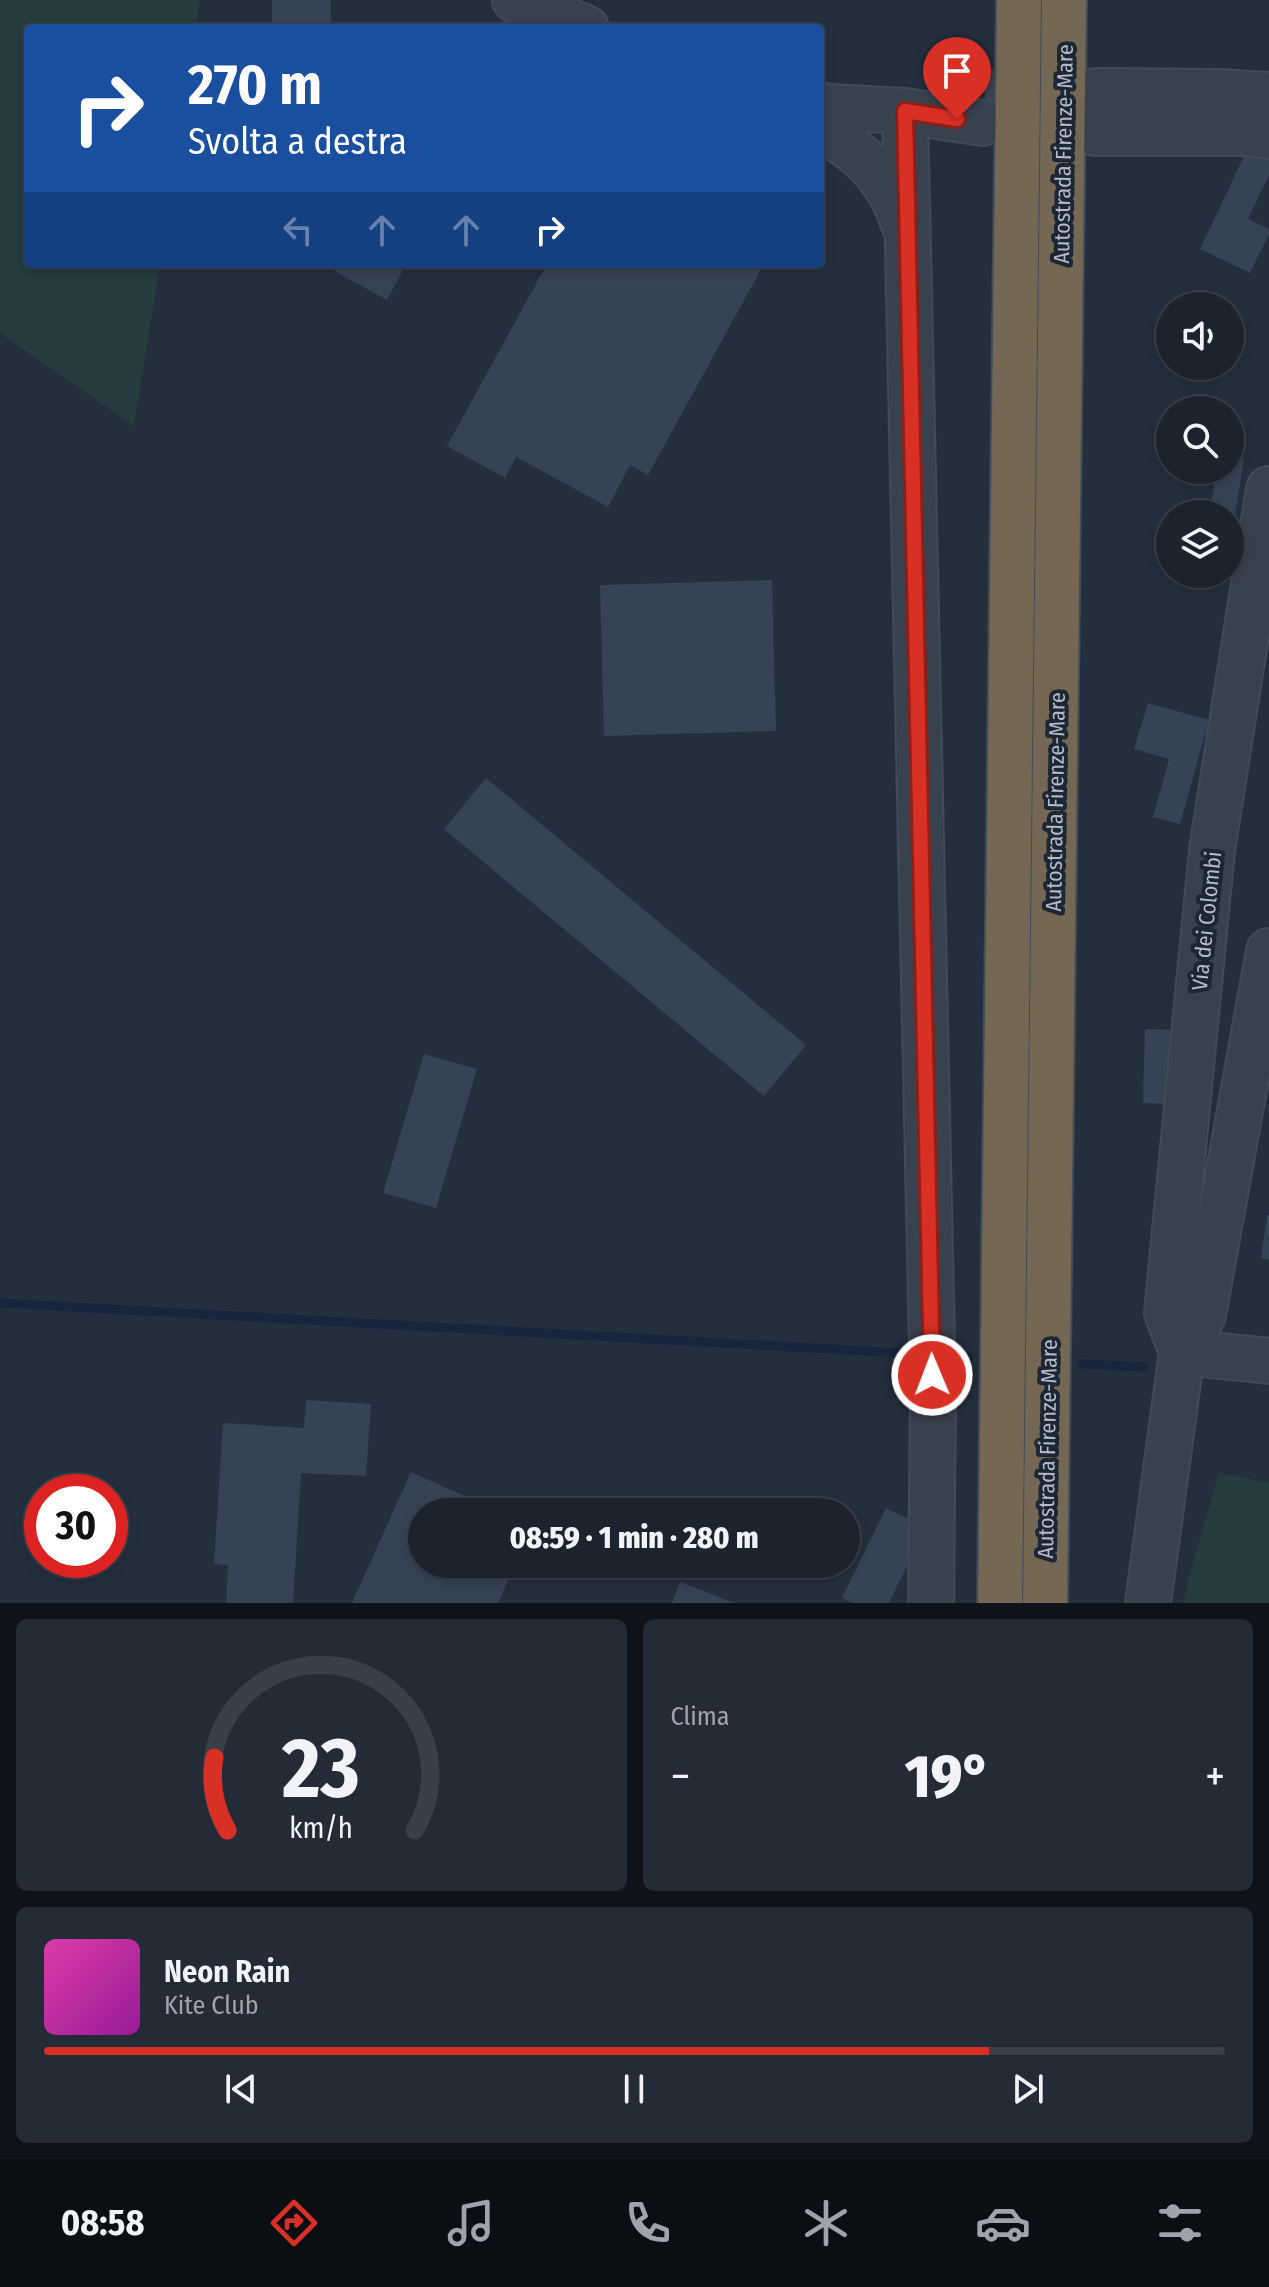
<!DOCTYPE html>
<html lang="it">
<head>
<meta charset="utf-8">
<style>
  :root { --surface:#1b232e; --page:#242b36; --text:#f1f3f6; --muted:#a0a4aa; --line:#39404a; --accent:#d93025 }
  body { margin:0; font-family:"Fira Sans Condensed",sans-serif; background:var(--page); color:var(--text); height:100vh; display:flex; flex-direction:column; font-size:30px; white-space:nowrap }
  * { box-sizing:border-box; margin:0 }
  p { font-size:26px; color:var(--muted) }
  .icon { flex:none; width:44px; height:44px; fill:none; stroke:currentColor; stroke-width:2; stroke-linecap:round; stroke-linejoin:round }
  .map { position:relative; height:1603px; overflow:hidden }
  .panel { display:flex; flex-direction:column; gap:16px; padding:16px; background:#0f1319; flex:1 }
  .panel>* { flex:none }
  .banner { position:absolute; left:24px; top:24px; width:800px; height:244px; border-radius:8px; box-shadow:0 4px 12px #0003,0 0 0 2px var(--line); background:#1a4fa0; color:#fff; overflow:hidden }
  .controls { position:absolute; left:1156px; top:292px; display:grid; gap:16px }
  .controls a { display:grid; place-items:center; width:88px; height:88px; border-radius:50%; background:var(--surface); box-shadow:0 4px 12px #0003,0 0 0 2px var(--line); font-size:40px }
  .speed { position:absolute; left:24px; top:1474px; display:flex; gap:16px; font-size:40px; font-weight:700; text-align:center }
  .speed>* { display:grid; place-content:center; width:104px; height:104px; border-radius:50%; background:var(--surface); box-shadow:0 4px 12px #0003,0 0 0 2px var(--line); line-height:1 }
  .speed .limit { border:12px solid #d22; background:#fff; color:#111 }
  .pin { position:absolute; display:grid; place-items:center; width:68px; height:68px; color:#fff; margin:-82px -34px; border-radius:50% 50% 50% 0; rotate:-45deg; box-shadow:0 0 8px #0007 }
  .pin .icon { rotate:45deg }
  .me { position:absolute; width:88px; margin:-44px; rotate:359deg; stroke-linejoin:round; filter:drop-shadow(0 0 6px #0008) }
  .turn { display:flex; align-items:center; gap:28px; height:168px; padding:0 32px; font-size:36px }
  .turn .icon { width:104px; height:104px; stroke-width:2.5 }
  .turn b { display:block; font-size:56px; line-height:68px }
  .lanes { display:flex; align-items:center; height:76px; padding:0 32px; background:#0003; justify-content:center; gap:40px; direction:ltr }
  .lanes .off { opacity:.35 }
  .big { font-size:60px; font-weight:800; line-height:1.1 }
  .panel .card { flex:1; display:flex; flex-direction:column; justify-content:center; gap:12px; min-width:0; padding:0 28px; border-radius:12px; background:var(--page) }
  .panel .dial { align-items:center; gap:0 }
  .dial svg { height:208px; overflow:visible; fill:none; stroke:var(--line); stroke-width:7; stroke-linecap:round; text-anchor:middle }
  .dial text { fill:var(--text); stroke:none }
  .song { display:flex; align-items:center; gap:24px }
  .cover { width:96px; height:96px; border-radius:12px; background:linear-gradient(135deg,hsl(320 70% 55%),hsl(300 70% 35%)) }
  .played { height:8px; border-radius:4px; background:linear-gradient(90deg,var(--accent) 80%,var(--line) 80%) }
  .keys { display:flex; justify-content:space-around; direction:ltr }
  .heat { display:flex; justify-content:space-between; align-items:center; font-size:44px; direction:ltr }
  .panel .tiles { flex:1; display:grid; gap:16px; grid-template-columns:1fr 1fr }
  .card:last-child { grid-column:span 2 }
  .trip { position:absolute; left:408px; top:1498px; width:452px; height:80px; border-radius:40px; background:var(--surface); box-shadow:0 4px 12px #0003,0 0 0 2px var(--line); font-weight:800; line-height:80px; text-align:center }
  .dock { display:flex; height:128px; justify-content:space-around; align-items:center; background:#0b0e12; color:var(--muted) }
  .dock .icon { width:56px; height:56px }
  .dock .on { color:var(--accent) }
  .dock b { font-size:36px; color:var(--text) }
  .map>svg:first-child { display:block }
  .green { fill:#263c3f }
  .lines { fill:none; stroke-linecap:round; stroke-linejoin:round }
  .stream { stroke:#17263c; stroke-width:9 }
  .building { fill:#364354 }
  .minor-tunnel { stroke:#3a4453; stroke-width:44; stroke-dasharray:44 22; stroke-linecap:butt }
  .minor-casing { stroke:#414a57; stroke-width:48 }
  .highway-casing { stroke:#434c59; stroke-width:48 }
  .minor { stroke:#38414e; stroke-width:44 }
  .highway { stroke:#746855; stroke-width:44 }
  .route-casing { stroke:#8d1f18; stroke-width:20 }
  .route { stroke:#d93025; stroke-width:14 }
  .labels { text-anchor:middle; stroke-width:8; stroke-linejoin:round; paint-order:stroke }
  .street-label { font-size:22px; fill:#b4bcc9; stroke:#1d2633 }
</style>
</head>
<body>
<div class="map">
<svg width="1269" height="1603" viewBox="0 0 1269 1603">
  <rect width="100%" height="100%" fill="#242f3e"/>
  <path class="green" d="M0 0H200L196 28H28V264H160L134 426 0 333Z
    M1219 1473 1269 1483V1603H1184L1188 1580Z"/>
  <g class="lines">
    <path class="stream" d="M0 1303 921 1354
      M944 1356 969 1357
      M1082 1364 1144 1367"/>
  </g>
  <path class="building" d="M272 0H331V28H272Z
    M1247 150 1269 160V175L1248 219 1269 229V234L1250 273 1200 249Z
    M322 264H406L387 300Z
    M547 264H764L648 475 630 465 608 507 516 457 505 478 447 446Z
    M1230 457 1244 459 1232 534 1230 514H1209L1217 470H1230Z
    M772 580 776 731 604 736 600 585Z
    M1148 703 1209 720 1180 824 1153 817 1169 759 1134 749Z
    M486 778 806 1045 764 1096 444 829Z
    M1145 1029 1175 1030 1173 1104 1143 1103Z
    M424 1054 477 1069 436 1208 383 1193Z
    M1267 1215H1269V1260L1261 1258Z
    M306 1400 371 1404 366 1476 301 1473 293 1603H226L228 1565 214 1564 223 1423 304 1428Z
    M411 1472 500 1512H422V1564H515L498 1603H352Z
    M886 1508 926 1527 889 1603H852L842 1598Z
    M680 1582 735 1603H672Z"/>
  <g class="lines">
    <path class="minor-tunnel" d="M985 91H1057"/>
    <defs>
      <path id="minor" d="M515 0 586 28
        M1096 91 1219 92 1269 95
        M820 105 829 107 905 111 983 123
        M905 111 933 1390 931 1603
        M820 131C849 142 876 167 891 194 897 204 900 214 904 224
        M1095 133H1242L1269 136
        M1182 1352 1167 1313 1212 850 1269 489
        M1182 1352 1269 1361
        M1148 1603 1182 1352 1203 1315 1269 951"/>
      <path id="highway" d="M1000 1603 1019 0
        M1045 1603 1064 0"/>
    </defs>
    <use href="#minor" class="minor-casing"/>
    <use href="#highway" class="highway-casing"/>
    <use href="#minor" class="minor"/>
    <use href="#highway" class="highway"/>
  </g>
  <g class="lines">
    <defs>
      <path id="route" d="M932 1375 905 111 957 119"/>
    </defs>
    <use href="#route" class="route-casing"/>
    <use href="#route" class="route"/>
  </g>
  <g class="labels">
    <g class="street-label">
      <text transform="translate(1063 154) rotate(-89)" y="8">Autostrada Firenze-Mare</text>
      <text transform="translate(1055 802) rotate(-89)" y="8">Autostrada Firenze-Mare</text>
      <text transform="translate(1206 921) rotate(-84)" y="8">Via dei Colombi</text>
      <text transform="translate(1047 1449) rotate(-89)" y="8">Autostrada Firenze-Mare</text>
    </g>
  </g>
</svg>
<div class="controls">
<a><svg class="icon" aria-label="sound" viewBox="0 0 24 24"><path d="M4 9h4l5-4v14l-5-4H4zM17 9q2 3 0 6"/></svg></a>
<a><svg class="icon" aria-label="search" viewBox="0 0 24 24"><circle cx="10" cy="10" r="6"/><path d="M15 15l6 6"/></svg></a>
<a><svg class="icon" aria-label="layers" viewBox="0 0 24 24"><path d="M12 4l9 5-9 5-9-5zM3 14l9 5 9-5"/></svg></a>
</div>
<div class="speed"><div class="limit">30</div></div>
<div class="pin" style="left:957px;top:119px;background:#d93025"><svg class="icon" aria-label="arrive" viewBox="0 0 24 24"><path d="M6 21V4h12l-3 4 3 4H6"/></svg></div>
<svg class="me" style="left:932px;top:1375px" viewBox="-20 -20 40 40"><circle r="17" fill="#d93025" stroke="#fff" stroke-width="3"/><path d="M0-11L8 9 0 5-8 9z" fill="#fff"/></svg>
<div class="trip">08:59 · 1 min · 280 m</div>
<div class="banner">
<div class="turn"><svg class="icon" aria-label="right" viewBox="0 0 24 24"><path d="M7 20v-9h11M14 6l5 5-5 5"/></svg><div><b>270 m</b>Svolta a destra</div></div>
<div class="lanes"><svg class="icon off" aria-label="left" viewBox="0 0 24 24"><path d="M17 20v-9H6M10 6l-5 5 5 5"/></svg><svg class="icon off" aria-label="ahead" viewBox="0 0 24 24"><path d="M12 20V5M6 11l6-6 6 6"/></svg><svg class="icon off" aria-label="ahead" viewBox="0 0 24 24"><path d="M12 20V5M6 11l6-6 6 6"/></svg><svg class="icon" aria-label="right" viewBox="0 0 24 24"><path d="M7 20v-9h11M14 6l5 5-5 5"/></svg></div>
</div>
</div>
<section class="panel">
<div class="tiles">
<div class="card dial"><svg viewBox="0 0 100 80">
<path d="M14 69A42 42 0 1 1 86 69"/>
<path d="M14 69A42 42 0 0 1 9 41" stroke="#d93025"/>
<text x="50" y="56" font-size="32" font-weight="700">23</text>
<text x="50" y="72" font-size="11">km/h</text>
</svg></div>
<div class="card"><p>Clima</p>
<div class="heat"><a>−</a><b class="big">19°</b><a>+</a></div>
</div>
<div class="card">
<div class="song"><i class="cover"></i><div><b>Neon Rain</b><p>Kite Club</p></div></div>
<div class="played"></div>
<div class="keys"><svg class="icon" aria-label="previous" viewBox="0 0 24 24"><path d="M18 5L8 12l10 7zM5 5v14"/></svg><svg class="icon" aria-label="pause" viewBox="0 0 24 24"><path d="M8 5v14M16 5v14"/></svg><svg class="icon" aria-label="next" viewBox="0 0 24 24"><path d="M6 5l10 7-10 7zM19 5v14"/></svg></div>
</div>
</div>
</section>
<nav class="dock">
<b>08:58</b>
<svg class="icon on" aria-label="directions" viewBox="0 0 24 24"><path d="M12 3l9 9-9 9-9-9zM9 14v-3h6M13 9l2 2-2 2"/></svg>
<svg class="icon" aria-label="music" viewBox="0 0 24 24"><path d="M9 18V5l10-2v13"/><circle cx="6" cy="18" r="3"/><circle cx="16" cy="16" r="3"/></svg>
<svg class="icon" aria-label="phone" viewBox="0 0 24 24"><path d="M5 4h4l2 5-3 2q2 4 5 5l2-3 5 2v4C11 20 4 13 5 4z"/></svg>
<svg class="icon" aria-label="climate" viewBox="0 0 24 24"><path d="M12 3v18M4 7l16 10M4 17L20 7"/></svg>
<svg class="icon" aria-label="car" viewBox="0 0 24 24"><path d="M5 17H2v-5l4-1 3-4h7l3 4 3 1v5h-3M9 17h6M6 11h13"/><circle cx="7" cy="17" r="2"/><circle cx="17" cy="17" r="2"/></svg>
<svg class="icon" aria-label="filters" viewBox="0 0 24 24"><path d="M4 7h16M4 17h16"/><circle cx="9" cy="7" r="2"/><circle cx="15" cy="17" r="2"/></svg>
</nav>
</body>
</html>
